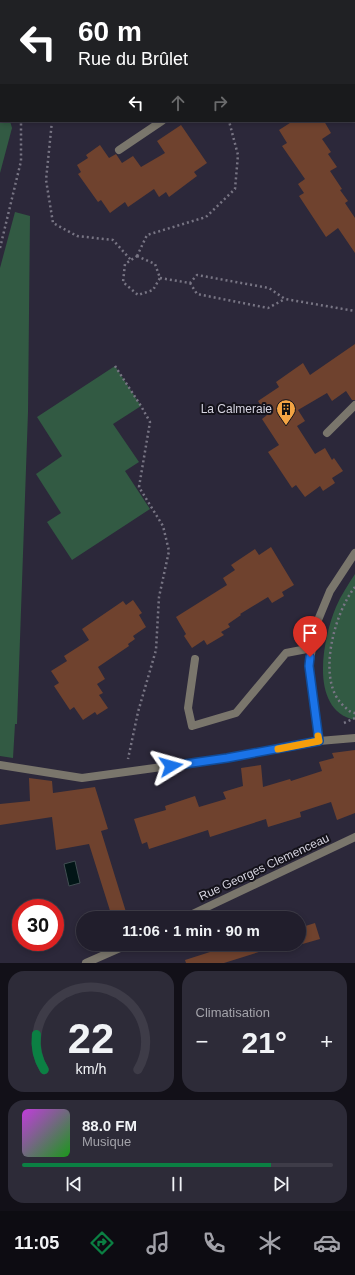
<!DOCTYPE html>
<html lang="fr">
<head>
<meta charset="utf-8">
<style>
  :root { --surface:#211e2c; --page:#2d2b38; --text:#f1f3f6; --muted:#a2a2a9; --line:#3e3c48; --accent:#0b8043 }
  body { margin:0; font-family:Arial,sans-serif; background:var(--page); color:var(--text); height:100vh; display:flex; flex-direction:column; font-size:15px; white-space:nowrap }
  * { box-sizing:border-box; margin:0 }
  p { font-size:13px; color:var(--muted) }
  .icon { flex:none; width:22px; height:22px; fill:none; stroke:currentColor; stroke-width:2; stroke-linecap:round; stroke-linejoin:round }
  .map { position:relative; height:963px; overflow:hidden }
  .drawer { display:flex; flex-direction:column; gap:8px; padding:8px; background:#121018; flex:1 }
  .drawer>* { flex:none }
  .guide { position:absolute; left:0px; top:0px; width:355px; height:122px; box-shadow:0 2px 6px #0003,0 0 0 1px var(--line); background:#202124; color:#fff; overflow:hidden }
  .speed { position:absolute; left:12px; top:899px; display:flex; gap:8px; font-size:20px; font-weight:700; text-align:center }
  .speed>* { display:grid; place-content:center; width:52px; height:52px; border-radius:50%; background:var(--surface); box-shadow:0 2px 6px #0003,0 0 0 1px var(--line); line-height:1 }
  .speed .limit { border:6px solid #d22; background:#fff; color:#111 }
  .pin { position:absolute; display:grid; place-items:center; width:34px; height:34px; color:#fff; margin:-41px -17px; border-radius:50% 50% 50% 0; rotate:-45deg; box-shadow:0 0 4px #0007 }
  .pin .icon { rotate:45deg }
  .me { position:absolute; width:44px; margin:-22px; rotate:82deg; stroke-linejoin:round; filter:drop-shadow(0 0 3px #0008) }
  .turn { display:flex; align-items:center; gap:14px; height:84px; padding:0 12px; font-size:18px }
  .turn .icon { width:52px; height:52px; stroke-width:2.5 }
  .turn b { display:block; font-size:28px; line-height:34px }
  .lanes { display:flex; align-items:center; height:38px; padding:0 12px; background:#0003; justify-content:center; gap:20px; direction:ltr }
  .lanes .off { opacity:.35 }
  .big { font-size:30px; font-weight:700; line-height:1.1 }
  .drawer .card { flex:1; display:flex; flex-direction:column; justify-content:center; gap:6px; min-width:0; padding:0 14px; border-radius:16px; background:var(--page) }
  .drawer .dial { align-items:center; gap:0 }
  .dial svg { height:104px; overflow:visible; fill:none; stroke:var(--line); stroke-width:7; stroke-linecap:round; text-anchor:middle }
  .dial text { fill:var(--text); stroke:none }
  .song { display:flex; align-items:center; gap:12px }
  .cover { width:48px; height:48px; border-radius:6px; background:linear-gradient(135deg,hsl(290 70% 55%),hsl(120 70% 35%)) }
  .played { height:4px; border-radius:2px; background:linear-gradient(90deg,var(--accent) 80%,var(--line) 80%) }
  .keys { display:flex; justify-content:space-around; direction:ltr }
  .heat { display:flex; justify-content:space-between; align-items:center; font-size:22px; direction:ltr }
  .drawer .tiles { flex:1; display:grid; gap:8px; grid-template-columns:1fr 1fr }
  .card:last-child { grid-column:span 2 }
  .trip { position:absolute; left:76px; top:911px; width:230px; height:40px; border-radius:20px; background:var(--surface); box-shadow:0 2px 6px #0003,0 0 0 1px var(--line); font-weight:700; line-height:40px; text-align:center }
  .dock { display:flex; height:64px; justify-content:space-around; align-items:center; background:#0d0c12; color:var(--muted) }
  .dock .icon { width:28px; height:28px }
  .dock .current { color:var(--accent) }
  .dock b { font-size:18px; color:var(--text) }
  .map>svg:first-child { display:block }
  .green { fill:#325a43 }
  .water { fill:#021516; stroke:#414e52 }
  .building { fill:#6f422e }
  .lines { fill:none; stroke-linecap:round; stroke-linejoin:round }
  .path { stroke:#787584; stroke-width:2.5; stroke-dasharray:2 3; stroke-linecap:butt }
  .street { stroke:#7a766c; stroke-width:8 }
  .route-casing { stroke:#114b97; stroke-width:10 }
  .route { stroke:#1a73e8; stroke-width:7 }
  .slow { stroke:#f59e0b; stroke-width:7 }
  .labels { text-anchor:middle; stroke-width:4; stroke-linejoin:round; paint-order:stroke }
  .poi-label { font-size:12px; fill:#d4d2de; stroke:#14121a; text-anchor:end }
  .street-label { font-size:12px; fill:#d4d2de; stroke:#14121a }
</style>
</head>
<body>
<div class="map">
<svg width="355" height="963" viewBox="0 0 355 963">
  <rect width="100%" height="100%" fill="#2c283a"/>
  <path class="green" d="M0 96 1 97V121H10L12 128 0 173Z
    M15 212 30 216 28 412 17 724H15L13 758 0 756V268Z
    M115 366 141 406 113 424 139 462 125 471 150 509 72 560 47 522 61 513 36 474 62 456 37 417Z
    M355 574V720C308 710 323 638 336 607 341 595 348 585 355 574Z"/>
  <path class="water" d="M75 861 80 883 69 886 64 864Z"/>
  <path class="building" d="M293 121H324L331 133 322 139 331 152 328 154 337 167 330 171 342 189 340 190 348 201 345 203 355 218V253L338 228 326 237 299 196 304 193 298 184 305 179 282 146 287 143 279 130Z
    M181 125 207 163 194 172 197 176 169 197 166 192 159 197 154 189 128 207 125 202 110 213 101 200 98 202 78 174 81 172 77 165 88 158 86 155 100 145 109 158 116 154 122 163 133 156 141 167 165 153 157 141Z
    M355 344V400H352L346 391 332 401 327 393 298 410 305 421 297 426 315 454 325 448 332 460 334 458 343 471 332 478 335 483 323 491 320 486 305 497 296 485 292 488 268 452 279 445 262 419 267 415 258 401 279 387 276 382 303 363 310 375Z
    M271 547 294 585 282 592 284 596 272 603 268 597 240 614 241 615 228 624 230 627 221 632 224 635 207 645 204 640 192 648 184 636 186 634 176 617 227 585 223 578 235 570 231 565 255 549 259 555Z
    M133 600 142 613 139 615 146 627 133 636 135 639 128 644 129 646 98 667 105 679 97 684 103 693 99 695 108 708 97 715 95 712 83 720 74 707 70 710 54 686 59 683 51 671 67 661 64 656 89 640 82 629 123 601 126 605Z
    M355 750V813L337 820 331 802 300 812 301 817 268 827 266 819 210 837 208 830 149 849 147 842 142 844 134 819 166 810 165 806 195 796 199 807 226 799 223 792 243 786 241 768 261 765 263 787 290 779 291 781 322 771 319 762 334 758 332 753Z
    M29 778 52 781 53 793 95 787 108 829 101 831 126 912 112 917 89 844 56 850 52 817 0 825V804L30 801Z
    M315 923 320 939 299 945V928Z
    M235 944H275V947L224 963H186L185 960Z"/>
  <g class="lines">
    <path class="path" d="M0 35 1 36
      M0 79 1 80
      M52 121 46 180 53 223 77 236 113 240 131 260
      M0 248 21 161V121
      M137 256 147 235 206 217 235 189 238 155 229 121
      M137 256 155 264 160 278 153 290 138 295 123 282 125 264Z
      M160 278 190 283 197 275 269 288 285 299 355 311
      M190 283 197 294 268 308 285 299
      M115 366 141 406 150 422 139 487 163 526 169 551 159 597 156 650 138 712 128 759
      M355 587C334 613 315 683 345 707 348 710 351 713 355 713
      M344 723 355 718"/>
    <path class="street" d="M128 0 129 1
      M354 57H355
      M354 80 355 81
      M119 150 162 121
      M327 433 355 405
      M195 659 188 708 192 726 236 713 286 653 312 648
      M319 741 309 666 316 625 330 591 355 553
      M0 765 82 778 227 758 319 741 355 738
      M184 918 355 837
      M86 963 129 944"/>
  </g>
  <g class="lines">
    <defs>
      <path id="route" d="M171 766 227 758 319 741 309 666 310 657"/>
    </defs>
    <use href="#route" class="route-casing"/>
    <use href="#route" class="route"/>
    <path class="slow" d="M278 749 319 741 318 736"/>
  </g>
  <defs>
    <symbol id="building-pin" viewBox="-11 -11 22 30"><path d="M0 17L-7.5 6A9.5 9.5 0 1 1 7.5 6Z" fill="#f3a443" stroke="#14121a"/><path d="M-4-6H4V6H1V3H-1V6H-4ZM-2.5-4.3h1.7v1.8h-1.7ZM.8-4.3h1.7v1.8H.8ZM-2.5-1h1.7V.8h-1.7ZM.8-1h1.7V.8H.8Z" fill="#111"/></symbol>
  </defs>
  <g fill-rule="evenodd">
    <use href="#building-pin" x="275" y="398" width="22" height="30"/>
  </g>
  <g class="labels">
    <g class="poi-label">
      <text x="272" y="413">La Calmeraie</text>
    </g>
    <g class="street-label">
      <text transform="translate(264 867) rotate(-25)" y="4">Rue Georges Clemenceau</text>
    </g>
  </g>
</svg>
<div class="speed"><div class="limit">30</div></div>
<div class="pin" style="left:310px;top:657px;background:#d93025"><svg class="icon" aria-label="arrive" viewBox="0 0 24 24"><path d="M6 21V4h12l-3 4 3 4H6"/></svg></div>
<svg class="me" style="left:171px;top:766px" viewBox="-20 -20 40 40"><path d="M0-17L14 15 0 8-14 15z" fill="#1a73e8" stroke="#fff" stroke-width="4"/></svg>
<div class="trip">11:06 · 1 min · 90 m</div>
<div class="guide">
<div class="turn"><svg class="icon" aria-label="left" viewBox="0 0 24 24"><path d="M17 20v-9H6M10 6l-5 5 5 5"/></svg><div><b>60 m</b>Rue du Brûlet</div></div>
<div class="lanes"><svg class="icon" aria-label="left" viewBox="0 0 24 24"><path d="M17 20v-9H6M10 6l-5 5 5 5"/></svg><svg class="icon off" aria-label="ahead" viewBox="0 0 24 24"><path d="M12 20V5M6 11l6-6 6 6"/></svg><svg class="icon off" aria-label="right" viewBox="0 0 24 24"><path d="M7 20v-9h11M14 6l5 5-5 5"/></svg></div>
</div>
</div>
<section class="drawer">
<div class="tiles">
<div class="card dial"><svg viewBox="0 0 100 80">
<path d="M14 69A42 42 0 1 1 86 69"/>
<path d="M14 69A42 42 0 0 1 8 42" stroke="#0b8043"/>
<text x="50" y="56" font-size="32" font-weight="700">22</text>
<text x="50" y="72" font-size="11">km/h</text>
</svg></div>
<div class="card"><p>Climatisation</p>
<div class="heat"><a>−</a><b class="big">21°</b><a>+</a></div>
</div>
<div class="card">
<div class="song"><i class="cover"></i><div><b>88.0 FM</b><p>Musique</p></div></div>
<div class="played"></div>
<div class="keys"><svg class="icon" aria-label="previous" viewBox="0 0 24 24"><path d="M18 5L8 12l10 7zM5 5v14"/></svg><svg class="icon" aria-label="pause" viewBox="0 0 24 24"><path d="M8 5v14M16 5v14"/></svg><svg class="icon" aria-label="next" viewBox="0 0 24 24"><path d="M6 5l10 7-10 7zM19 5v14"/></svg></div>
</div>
</div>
</section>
<nav class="dock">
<b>11:05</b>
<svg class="icon current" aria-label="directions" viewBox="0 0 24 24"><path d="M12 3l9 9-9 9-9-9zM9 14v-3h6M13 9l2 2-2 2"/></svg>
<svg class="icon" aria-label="music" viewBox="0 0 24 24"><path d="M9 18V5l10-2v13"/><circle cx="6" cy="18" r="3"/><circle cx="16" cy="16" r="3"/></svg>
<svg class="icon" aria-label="phone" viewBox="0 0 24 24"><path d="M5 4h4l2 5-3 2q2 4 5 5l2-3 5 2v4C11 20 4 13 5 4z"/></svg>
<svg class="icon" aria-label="climate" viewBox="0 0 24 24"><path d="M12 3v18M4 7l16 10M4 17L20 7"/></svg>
<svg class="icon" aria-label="car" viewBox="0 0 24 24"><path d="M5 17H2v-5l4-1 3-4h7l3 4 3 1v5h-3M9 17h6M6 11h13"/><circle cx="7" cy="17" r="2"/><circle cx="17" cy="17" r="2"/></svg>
</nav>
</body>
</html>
